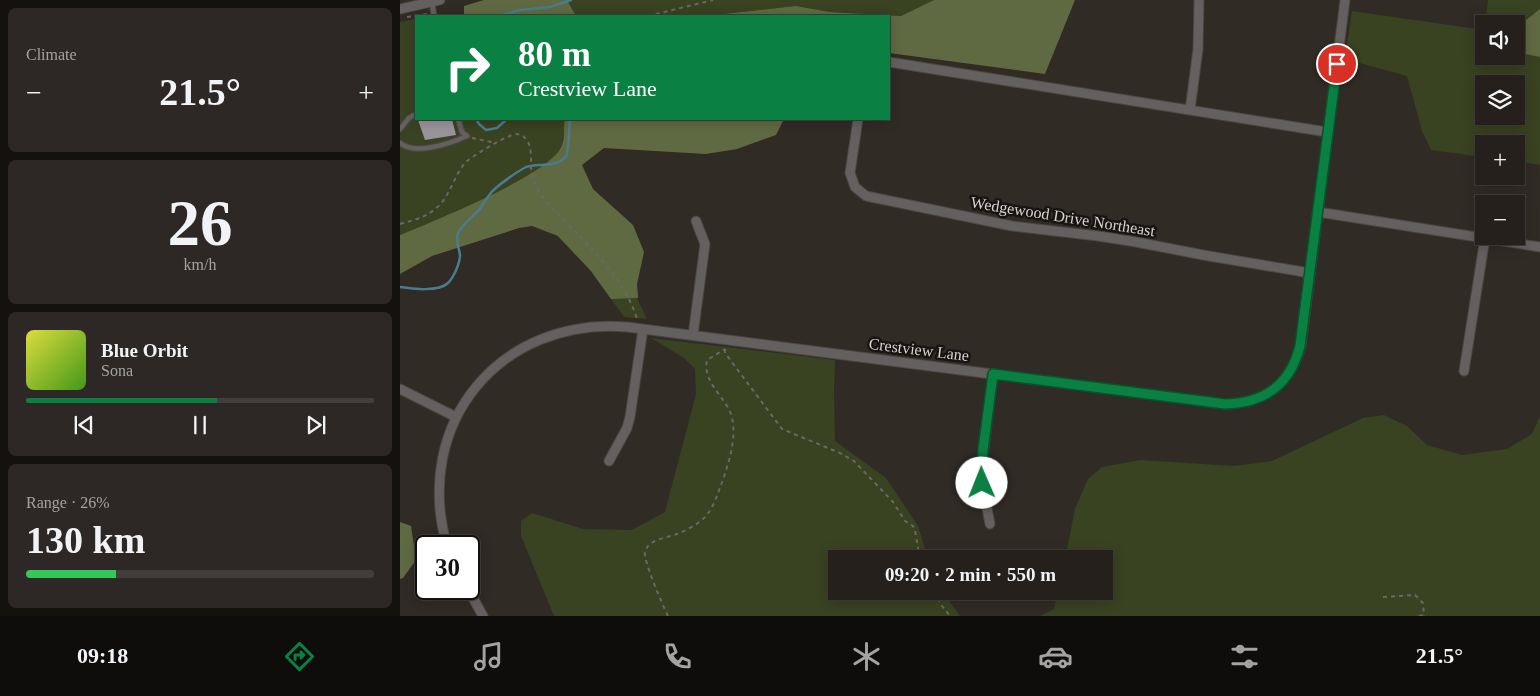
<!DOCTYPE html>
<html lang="en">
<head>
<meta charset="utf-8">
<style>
  :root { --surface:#25201c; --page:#2d2825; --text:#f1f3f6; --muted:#a3a3a3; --line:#423e3b; --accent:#0b8043 }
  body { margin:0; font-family:"Times New Roman",serif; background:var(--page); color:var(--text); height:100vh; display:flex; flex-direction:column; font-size:19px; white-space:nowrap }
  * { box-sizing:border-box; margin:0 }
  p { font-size:16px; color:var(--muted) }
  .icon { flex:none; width:28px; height:28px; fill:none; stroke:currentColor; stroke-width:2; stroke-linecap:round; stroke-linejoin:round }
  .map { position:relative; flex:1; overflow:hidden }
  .drawer { display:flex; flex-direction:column; gap:8px; padding:8px; background:#14120f; width:400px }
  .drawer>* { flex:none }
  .top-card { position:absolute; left:15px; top:15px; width:475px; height:105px; border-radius:0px; box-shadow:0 2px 12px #0003,0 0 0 1px var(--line); background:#0b8043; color:#fff; overflow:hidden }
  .fabs { position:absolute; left:1075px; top:15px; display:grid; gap:10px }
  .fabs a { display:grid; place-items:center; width:50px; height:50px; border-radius:0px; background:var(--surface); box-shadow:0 2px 12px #0003,0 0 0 1px var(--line); font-size:25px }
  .speed { position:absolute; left:15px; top:535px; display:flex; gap:10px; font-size:25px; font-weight:700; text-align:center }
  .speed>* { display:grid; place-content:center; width:65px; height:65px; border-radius:50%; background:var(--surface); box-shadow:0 2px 12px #0003,0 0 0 1px var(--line); line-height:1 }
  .speed .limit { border:2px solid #111; border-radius:8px; background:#fff; color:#111 }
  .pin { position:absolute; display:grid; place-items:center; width:42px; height:42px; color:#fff; margin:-21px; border:2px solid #fff; border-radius:50%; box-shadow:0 1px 5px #0007 }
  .me { position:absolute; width:55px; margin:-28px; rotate:359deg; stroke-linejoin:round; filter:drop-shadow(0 0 4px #0008) }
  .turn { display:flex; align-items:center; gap:18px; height:105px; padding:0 20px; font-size:22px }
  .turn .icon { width:65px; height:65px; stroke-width:2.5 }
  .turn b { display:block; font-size:35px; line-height:42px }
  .big { font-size:38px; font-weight:700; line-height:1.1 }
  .drawer .card { flex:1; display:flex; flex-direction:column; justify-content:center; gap:8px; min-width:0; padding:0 18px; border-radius:8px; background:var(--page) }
  .drawer .dial { align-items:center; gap:0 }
  .dial b { font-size:65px; line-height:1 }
  .song { display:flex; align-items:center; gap:15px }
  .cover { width:60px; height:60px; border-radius:8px; background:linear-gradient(135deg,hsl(60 70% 55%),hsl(100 70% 35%)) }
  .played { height:5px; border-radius:2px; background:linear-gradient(90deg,var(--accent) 55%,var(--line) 55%) }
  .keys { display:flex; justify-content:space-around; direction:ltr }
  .heat { display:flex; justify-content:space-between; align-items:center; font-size:28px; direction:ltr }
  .charge { height:8px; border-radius:4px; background:linear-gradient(90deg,#34c759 26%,var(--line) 0) }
  .trip { position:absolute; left:428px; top:550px; width:285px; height:50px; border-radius:0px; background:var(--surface); box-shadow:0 2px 12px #0003,0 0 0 1px var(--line); font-weight:700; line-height:50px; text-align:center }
  .tab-bar { display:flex; height:80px; justify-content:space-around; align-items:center; background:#0f0d0b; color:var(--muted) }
  .tab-bar .icon { width:35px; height:35px }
  .tab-bar .active { color:var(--accent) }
  .tab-bar b { font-size:22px; color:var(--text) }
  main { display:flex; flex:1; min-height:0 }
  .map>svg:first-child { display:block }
  .green { fill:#394221; fill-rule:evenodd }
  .forest { fill:#5f6a42 }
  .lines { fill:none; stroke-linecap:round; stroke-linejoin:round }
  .stream { stroke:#4a7b8e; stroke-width:2.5 }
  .building { fill:#99939b }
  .service-casing { stroke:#4c4641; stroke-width:7 }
  .minor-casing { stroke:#4c4641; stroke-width:11 }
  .path { stroke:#6c6763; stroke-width:2; stroke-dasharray:4 4; stroke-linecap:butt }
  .service { stroke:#64605f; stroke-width:4.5 }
  .minor { stroke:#64605f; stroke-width:9 }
  .route-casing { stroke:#07532c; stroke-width:12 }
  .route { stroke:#0b8043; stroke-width:9 }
  .labels { text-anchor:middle; stroke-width:5; stroke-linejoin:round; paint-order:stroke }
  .street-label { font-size:16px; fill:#d7d3d0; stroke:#171412 }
</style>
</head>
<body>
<main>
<section class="drawer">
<div class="card"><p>Climate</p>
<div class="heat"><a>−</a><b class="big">21.5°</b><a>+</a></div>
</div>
<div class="card dial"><b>26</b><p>km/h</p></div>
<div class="card">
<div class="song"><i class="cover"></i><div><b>Blue Orbit</b><p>Sona</p></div></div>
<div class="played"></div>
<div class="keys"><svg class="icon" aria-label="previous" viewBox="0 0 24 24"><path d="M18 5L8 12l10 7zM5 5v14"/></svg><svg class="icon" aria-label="pause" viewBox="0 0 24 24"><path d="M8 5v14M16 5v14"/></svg><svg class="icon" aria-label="next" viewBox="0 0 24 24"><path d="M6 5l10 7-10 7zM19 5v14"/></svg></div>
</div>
<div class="card"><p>Range · 26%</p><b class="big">130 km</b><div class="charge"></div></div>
</section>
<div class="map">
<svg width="1140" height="616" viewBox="0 0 1140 616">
  <rect width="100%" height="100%" fill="#312b26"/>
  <path class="green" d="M167 0H534L501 16 430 12 396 6 306 16H176Z
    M1088 0H1140V165L1116 161V144H1084V157L1031 150 1022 131 1007 76 945 59 952 11 1084 30V56H1116V24H1085ZM1084 84H1116V116H1084Z
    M16 19V119H165L162 146 153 158 138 169C177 216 223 262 247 319L224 317 191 271 159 238 134 207 42 218 0 235V22Z
    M251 338 435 360 434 392 435 441 486 478 518 526 528 559H436V591H542L560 616H154L121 536V521L132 513 183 529 232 530 265 512 296 394 295 369 284 358Z
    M984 415 1007 426 1027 445 1062 455 1107 449 1132 434 1140 416V616H640L654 609 658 591H704V559H665L675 509 688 479 702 467 741 460 834 466 872 461 963 418Z"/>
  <path class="forest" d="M84 0H167L176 16H64V6Z
    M534 0H675L645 74 489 53V16H306L396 6 430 12 501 16Z
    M1140 9V57L1116 52V28Z
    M165 119H384L376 135 337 149 306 154 204 148 182 165 193 189 233 225 244 252 237 284 238 298 211 299 191 271 158 236 132 226 119 228 32 256 0 274V235C31 222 153 174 162 145 165 137 163 127 165 119Z
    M0 522 11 526 16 560 3 578 0 579Z"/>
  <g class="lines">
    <path class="stream" d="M99 16 120 10 150 7 171 0
      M76 119 79 124 86 130 97 128 107 119
      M0 287C12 289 39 292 48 283 54 277 60 263 60 255 59 247 55 240 58 233 63 224 72 217 79 210 83 205 86 199 90 194 95 187 118 171 126 167 138 163 158 168 166 156 169 152 169 127 170 119"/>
  </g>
  <path class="building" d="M25 119H52L56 135 25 140 18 120Z"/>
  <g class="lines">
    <defs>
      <path id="service" d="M32 2 34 16
        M0 129 9 118 16 114
        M0 143C15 156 51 143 67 136L62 132 58 119"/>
      <path id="minor" d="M0 9 40 0
        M489 62 927 132
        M790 110 798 49 799 0
        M458 119 450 173 455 187 466 196 612 226 698 236 736 242 803 255 910 273
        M918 212 1140 247
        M293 335 305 244 296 221
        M1064 371 1085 238
        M0 389 56 417
        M209 461 227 428 230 417 243 329
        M590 524 582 483V464L593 374
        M47 546C12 423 100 317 227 327L825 404C865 403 890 385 901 346L945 0
        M68 589 83 616"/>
    </defs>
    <use href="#service" class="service-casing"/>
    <use href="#minor" class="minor-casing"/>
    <path class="path" d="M248 16 313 0
      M7 17 27 14
      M72 138 96 143
      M0 224C13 220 25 218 35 209 49 199 53 178 64 164 68 158 109 134 116 134 120 134 124 136 126 139 132 146 131 159 131 168 133 181 138 193 147 202 178 236 224 275 237 319
      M325 349V353L382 429 440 453 454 461 493 502 505 521 513 526 515 530 520 559
      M534 591 542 606 550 616
      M983 597 1015 595 1023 603 1024 616
      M268 616C263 606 243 560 245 552 248 539 267 538 277 534 285 531 296 525 303 519 312 511 317 496 321 485 328 465 337 440 332 418 328 398 302 384 307 360L325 349
      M1019 616 1024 615"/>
    <use href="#service" class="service"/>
    <use href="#minor" class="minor"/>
  </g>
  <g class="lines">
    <defs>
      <path id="route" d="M582 483 583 450 593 374 825 404C865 403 890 385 900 346L937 64"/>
    </defs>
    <use href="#route" class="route-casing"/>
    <use href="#route" class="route"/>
  </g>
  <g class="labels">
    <g class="street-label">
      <text transform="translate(663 216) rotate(9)" y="6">Wedgewood Drive Northeast</text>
      <text transform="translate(519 349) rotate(7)" y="6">Crestview Lane</text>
    </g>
  </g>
</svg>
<div class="fabs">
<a><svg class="icon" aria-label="sound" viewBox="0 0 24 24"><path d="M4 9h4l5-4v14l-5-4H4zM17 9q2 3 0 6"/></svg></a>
<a><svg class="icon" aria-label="layers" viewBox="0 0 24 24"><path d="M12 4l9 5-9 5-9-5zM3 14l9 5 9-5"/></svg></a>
<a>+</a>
<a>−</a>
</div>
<div class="speed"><div class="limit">30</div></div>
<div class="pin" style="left:937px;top:64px;background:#d93025"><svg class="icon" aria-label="arrive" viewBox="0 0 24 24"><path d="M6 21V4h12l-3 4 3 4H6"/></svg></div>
<svg class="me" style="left:582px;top:483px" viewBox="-20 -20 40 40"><circle r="19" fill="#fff"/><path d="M0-13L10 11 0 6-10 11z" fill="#0b8043"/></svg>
<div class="trip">09:20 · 2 min · 550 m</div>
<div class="top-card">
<div class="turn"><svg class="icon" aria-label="right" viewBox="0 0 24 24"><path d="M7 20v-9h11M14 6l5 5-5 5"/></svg><div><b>80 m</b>Crestview Lane</div></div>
</div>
</div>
</main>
<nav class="tab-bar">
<b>09:18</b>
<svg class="icon active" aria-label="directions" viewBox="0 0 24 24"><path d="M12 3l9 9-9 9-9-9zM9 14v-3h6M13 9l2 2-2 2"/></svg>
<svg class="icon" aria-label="music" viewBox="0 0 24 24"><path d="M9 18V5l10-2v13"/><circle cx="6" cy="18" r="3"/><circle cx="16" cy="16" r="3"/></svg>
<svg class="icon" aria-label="phone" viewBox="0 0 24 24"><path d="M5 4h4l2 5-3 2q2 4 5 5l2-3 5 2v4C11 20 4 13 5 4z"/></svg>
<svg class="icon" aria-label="climate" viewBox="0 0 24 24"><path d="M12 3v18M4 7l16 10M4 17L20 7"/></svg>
<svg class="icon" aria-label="car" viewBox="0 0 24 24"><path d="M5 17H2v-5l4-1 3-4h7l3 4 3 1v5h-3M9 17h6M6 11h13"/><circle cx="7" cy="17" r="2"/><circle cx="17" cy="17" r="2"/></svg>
<svg class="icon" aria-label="filters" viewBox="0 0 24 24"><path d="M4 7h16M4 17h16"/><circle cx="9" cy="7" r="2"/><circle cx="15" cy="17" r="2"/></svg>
<b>21.5°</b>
</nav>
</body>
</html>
